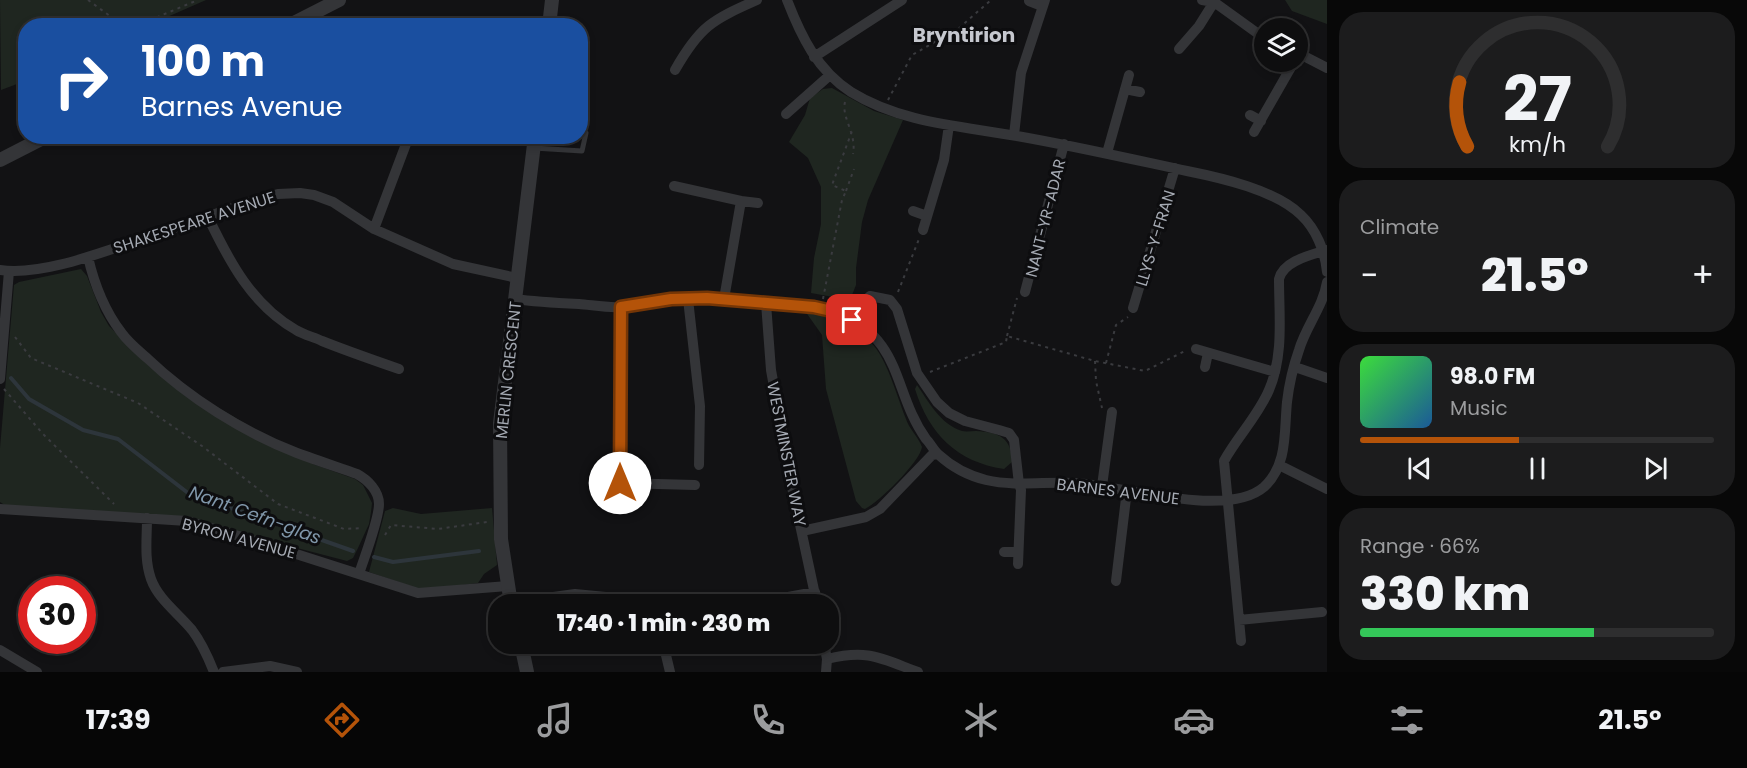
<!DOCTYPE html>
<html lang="en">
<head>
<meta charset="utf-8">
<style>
  :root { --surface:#0e0e0f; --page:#1c1c1d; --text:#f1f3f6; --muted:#9b9c9e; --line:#2e2e2f; --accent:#b45309 }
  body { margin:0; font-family:Poppins,sans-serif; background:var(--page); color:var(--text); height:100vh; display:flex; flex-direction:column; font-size:22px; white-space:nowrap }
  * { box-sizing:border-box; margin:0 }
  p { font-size:20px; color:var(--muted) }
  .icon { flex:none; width:33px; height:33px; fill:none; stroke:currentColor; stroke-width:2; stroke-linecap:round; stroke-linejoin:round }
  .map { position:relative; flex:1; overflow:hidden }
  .details { display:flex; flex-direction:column; gap:12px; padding:12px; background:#080808; width:420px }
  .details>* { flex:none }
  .hud { position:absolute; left:18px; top:18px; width:570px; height:126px; border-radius:24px; box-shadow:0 3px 9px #0003,0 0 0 2px var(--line); background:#1a4fa0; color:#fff; overflow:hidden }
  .tools { position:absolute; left:1254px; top:18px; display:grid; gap:12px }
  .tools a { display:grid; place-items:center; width:54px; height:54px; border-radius:50%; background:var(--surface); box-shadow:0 3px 9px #0003,0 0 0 2px var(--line); font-size:30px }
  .speed { position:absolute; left:18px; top:576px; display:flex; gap:12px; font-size:30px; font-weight:700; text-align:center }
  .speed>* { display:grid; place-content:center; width:78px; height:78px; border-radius:50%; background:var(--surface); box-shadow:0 3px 9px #0003,0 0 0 2px var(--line); line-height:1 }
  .speed .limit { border:9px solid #d22; background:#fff; color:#111 }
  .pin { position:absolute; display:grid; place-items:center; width:51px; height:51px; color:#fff; margin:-26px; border-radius:12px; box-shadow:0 3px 9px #0006 }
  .me { position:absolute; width:66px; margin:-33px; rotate:0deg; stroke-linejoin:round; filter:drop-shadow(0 0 4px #0008) }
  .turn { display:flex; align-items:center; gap:21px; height:126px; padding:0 24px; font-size:27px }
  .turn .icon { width:78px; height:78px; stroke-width:2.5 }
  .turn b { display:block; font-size:42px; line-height:51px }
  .big { font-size:45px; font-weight:800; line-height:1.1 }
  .details .card { flex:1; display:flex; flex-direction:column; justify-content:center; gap:9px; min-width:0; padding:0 21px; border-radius:24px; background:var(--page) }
  .details .dial { align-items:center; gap:0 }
  .dial svg { height:156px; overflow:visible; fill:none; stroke:var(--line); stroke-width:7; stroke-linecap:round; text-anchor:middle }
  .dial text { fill:var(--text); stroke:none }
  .song { display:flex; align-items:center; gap:18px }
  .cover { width:72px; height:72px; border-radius:9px; background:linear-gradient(135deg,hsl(120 70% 55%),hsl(210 70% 35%)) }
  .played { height:6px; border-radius:3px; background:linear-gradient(90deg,var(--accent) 45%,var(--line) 45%) }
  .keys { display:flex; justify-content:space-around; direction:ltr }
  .heat { display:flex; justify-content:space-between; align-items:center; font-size:33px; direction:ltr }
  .charge { height:9px; border-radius:4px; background:linear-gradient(90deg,#34c759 66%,var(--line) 0) }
  .trip { position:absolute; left:488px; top:594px; width:351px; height:60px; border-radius:24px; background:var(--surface); box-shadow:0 3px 9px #0003,0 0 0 2px var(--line); font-weight:800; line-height:60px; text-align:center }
  .tabs { display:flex; height:96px; justify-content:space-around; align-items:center; background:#060606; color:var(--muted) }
  .tabs .icon { width:42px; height:42px }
  .tabs .current { color:var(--accent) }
  .tabs b { font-size:27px; color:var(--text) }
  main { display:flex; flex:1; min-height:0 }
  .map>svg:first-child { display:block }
  .green { fill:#1f2620 }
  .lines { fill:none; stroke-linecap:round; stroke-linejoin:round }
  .stream { stroke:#2d353b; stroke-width:4 }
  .path { stroke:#3a3b3f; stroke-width:2; stroke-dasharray:3 4.5; stroke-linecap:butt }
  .service { stroke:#343538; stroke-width:5 }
  .minor { stroke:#343538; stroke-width:10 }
  .tertiary { stroke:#343538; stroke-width:14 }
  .route-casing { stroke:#753606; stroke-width:15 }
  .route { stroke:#b45309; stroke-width:10 }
  .labels { text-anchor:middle; stroke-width:6; stroke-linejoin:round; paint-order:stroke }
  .street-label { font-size:16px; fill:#a5aab3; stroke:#0d0d0f }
  .water-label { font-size:18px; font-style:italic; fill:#8097aa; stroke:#0d0d0f }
  .quarter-label { font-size:20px; font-weight:bold; fill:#c6c8cf; stroke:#0d0d0f }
</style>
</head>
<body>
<main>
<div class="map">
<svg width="1327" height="672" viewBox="0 0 1327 672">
  <rect width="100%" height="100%" fill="#121214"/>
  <path class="green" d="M0 0H206L149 25 26 26 25 81 1 90Z
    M1285 0H1327V24L1292 11Z
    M832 88 874 111 903 120 868 200 862 222 856 268V285L850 300 811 293 814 258 821 224V187L808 158 789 142 805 115 810 98 823 89Z
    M81 269 87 276 101 312 109 326 150 367 313 464 355 479 363 485 372 503 371 512 369 524 358 548 353 558 347 561 221 528 6 506 0 502V448L14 285 19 282Z
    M812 310C882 333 882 354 906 419 909 429 918 436 922 447 920 462 879 502 865 509L862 508 856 501 826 389 822 335 805 311Z
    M917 385C929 402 940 424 962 431 966 432 971 431 976 431 999 432 1012 438 1012 462L1004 469C957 462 929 434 915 389Z
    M393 508 421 514 492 508 497 565 484 574 478 583 422 590 369 572 385 511Z"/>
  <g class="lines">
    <path class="stream" d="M11 378 29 399 83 430 118 439 188 493 353 551
      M374 557 393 562 479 551"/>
    <path class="path" d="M88 0 114 19 120 26
      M136 26 198 0
      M888 100 912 55 959 28 991 0
      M845 102C841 117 857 134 853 154
      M846 191 854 169
      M898 292 919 239
      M823 299 842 200 846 191 832 185 852 131
      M1007 336 1017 298
      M15 337 31 358 138 403 202 446 278 504 344 529 363 528
      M1095 361 1096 381 1102 408
      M1106 363 1116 325 1128 317
      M930 372 1006 342 1007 336 1095 361 1145 371 1187 350
      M4 389 43 434 114 504
      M385 535 391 525 438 529 487 522"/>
    <path class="service" d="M534 148 582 151 586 133"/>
    <path class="minor" d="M787 0C801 36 817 70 851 92 901 123 961 126 1017 136 1074 146 1131 159 1187 171 1222 178 1275 190 1301 215 1316 229 1325 251 1327 272
      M1202 0 1214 2 1264 38
      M1029 1 1042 6
      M1179 49 1199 26 1214 2
      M1298 53 1327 68
      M814 57 902 0
      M675 70C700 26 712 20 757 0
      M1125 89 1140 92
      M786 114 830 75
      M1250 115 1261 121
      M1254 132 1294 62
      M1014 135 1021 73 1045 0
      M1107 153 1129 75
      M674 186 741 201 724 299
      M741 201 758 203
      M913 211 927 216
      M208 217C229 261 252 305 296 330 304 335 314 337 322 341 347 351 373 360 399 369
      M374 229 409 136
      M923 230 944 160 949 125
      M88 257C94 283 105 311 121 332 128 342 138 350 147 358 189 398 243 432 297 453 316 460 337 467 357 474 368 480 379 491 379 504 379 520 364 558 359 574
      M0 270C41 276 100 253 139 240 177 227 215 214 253 201L278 194 300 193 314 195 333 202 374 229 453 264 517 278
      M1025 292 1064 144
      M515 299C536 302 557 303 579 304 592 305 607 308 621 307 637 306 653 301 668 299 702 295 736 300 769 303 792 305 816 304 838 313 904 340 892 391 926 439 931 444 934 451 939 455 952 467 970 476 986 480 1016 487 1047 481 1076 483 1123 486 1227 519 1264 487 1288 465 1284 432 1287 402 1289 385 1293 367 1299 350 1306 326 1323 307 1327 282
      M688 299 700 406 699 465
      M766 303 771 370 793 492 817 604
      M621 307 620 483 695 485
      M1133 308 1175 168
      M852 320 862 303 870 296 890 300 897 309 917 373 937 402 949 413 965 421 999 430 1009 433 1014 440 1019 484 1021 490 1018 564
      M1196 349 1275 372
      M1205 367 1208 353
      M1295 367 1327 378
      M0 379 9 271
      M1279 465 1327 489
      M608 484 620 483
      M1102 486 1112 412
      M0 509 187 521 249 539 418 593 508 586
      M147 518C147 539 144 559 151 579 158 599 179 614 192 630 202 643 208 657 214 672
      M802 531 866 517 880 509 932 455 937 454
      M1004 552H1018
      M1116 581 1127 490
      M516 604 532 600 575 594 677 604
      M751 604 815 592
      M1322 612 1239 620 1224 461C1237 437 1258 416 1269 390 1284 355 1279 316 1279 279 1283 261 1311 255 1327 250
      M1239 620 1241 641
      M665 644V651L670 672
      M824 644 827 659 826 672
      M0 650 37 672
      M827 659C868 649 880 658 918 672
      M223 672 270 666 297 672"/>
    <path class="tertiary" d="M288 26 339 0
      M549 26 552 0
      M0 160 47 136
      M511 604 501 539 500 423 535 136
      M521 644 527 672"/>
  </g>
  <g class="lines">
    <defs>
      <path id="route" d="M620 483 621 307 671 299 707 298 814 307 836 312 852 320"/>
    </defs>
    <use href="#route" class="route-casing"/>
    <use href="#route" class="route"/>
  </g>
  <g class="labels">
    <g class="street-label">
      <text transform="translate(1045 218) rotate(-76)" y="6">NANT-YR-ADAR</text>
      <text transform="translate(194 222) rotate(-18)" y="6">SHAKESPEARE AVENUE</text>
      <text transform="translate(1155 238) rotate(-73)" y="6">LLYS-Y-FRAN</text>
      <text transform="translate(508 370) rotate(-84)" y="6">MERLIN CRESCENT</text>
      <text transform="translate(787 454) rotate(79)" y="6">WESTMINSTER WAY</text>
      <text transform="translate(1118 491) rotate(7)" y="6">BARNES AVENUE</text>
      <text transform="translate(239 538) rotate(15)" y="6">BYRON AVENUE</text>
    </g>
    <g class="water-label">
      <text transform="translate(255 515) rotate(20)" y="6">Nant Cefn-glas</text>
    </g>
    <g class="quarter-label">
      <text x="964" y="42">Bryntirion</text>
    </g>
  </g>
</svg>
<div class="tools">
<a><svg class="icon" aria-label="layers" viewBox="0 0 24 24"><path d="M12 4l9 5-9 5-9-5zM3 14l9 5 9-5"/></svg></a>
</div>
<div class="speed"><div class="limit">30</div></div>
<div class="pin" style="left:852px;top:320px;background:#d93025"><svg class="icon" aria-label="arrive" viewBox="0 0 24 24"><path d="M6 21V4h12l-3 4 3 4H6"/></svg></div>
<svg class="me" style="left:620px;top:483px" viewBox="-20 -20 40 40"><circle r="19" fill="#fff"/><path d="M0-13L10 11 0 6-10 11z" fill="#b45309"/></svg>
<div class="trip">17:40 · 1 min · 230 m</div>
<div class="hud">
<div class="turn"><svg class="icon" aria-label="right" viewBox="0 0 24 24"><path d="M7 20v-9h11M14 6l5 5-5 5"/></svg><div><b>100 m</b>Barnes Avenue</div></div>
</div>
</div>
<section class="details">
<div class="card dial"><svg viewBox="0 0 100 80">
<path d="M14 69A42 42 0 1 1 86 69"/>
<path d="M14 69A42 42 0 0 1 10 36" stroke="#b45309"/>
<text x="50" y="56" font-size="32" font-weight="700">27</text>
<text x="50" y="72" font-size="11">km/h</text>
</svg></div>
<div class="card"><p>Climate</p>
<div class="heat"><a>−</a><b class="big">21.5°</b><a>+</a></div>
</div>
<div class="card">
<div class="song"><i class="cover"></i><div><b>98.0 FM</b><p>Music</p></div></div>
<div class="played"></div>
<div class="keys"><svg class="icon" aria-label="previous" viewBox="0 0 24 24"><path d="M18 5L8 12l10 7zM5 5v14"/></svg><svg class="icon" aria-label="pause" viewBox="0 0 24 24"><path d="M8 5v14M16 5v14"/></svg><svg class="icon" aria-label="next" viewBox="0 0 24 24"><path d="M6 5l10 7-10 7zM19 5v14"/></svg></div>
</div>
<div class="card"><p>Range · 66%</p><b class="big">330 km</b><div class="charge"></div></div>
</section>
</main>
<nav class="tabs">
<b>17:39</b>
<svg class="icon current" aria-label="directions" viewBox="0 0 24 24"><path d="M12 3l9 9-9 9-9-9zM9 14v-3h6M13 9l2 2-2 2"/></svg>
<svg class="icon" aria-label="music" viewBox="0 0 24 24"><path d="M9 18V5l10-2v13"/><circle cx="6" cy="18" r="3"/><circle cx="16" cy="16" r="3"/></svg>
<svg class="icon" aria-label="phone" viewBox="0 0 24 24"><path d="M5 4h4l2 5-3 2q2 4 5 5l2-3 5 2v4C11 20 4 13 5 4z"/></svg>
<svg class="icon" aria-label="climate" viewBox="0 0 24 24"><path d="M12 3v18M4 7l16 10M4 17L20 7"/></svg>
<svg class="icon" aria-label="car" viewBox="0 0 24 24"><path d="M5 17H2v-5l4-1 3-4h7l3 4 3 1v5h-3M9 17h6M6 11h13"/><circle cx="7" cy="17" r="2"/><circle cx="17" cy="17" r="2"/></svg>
<svg class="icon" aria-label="filters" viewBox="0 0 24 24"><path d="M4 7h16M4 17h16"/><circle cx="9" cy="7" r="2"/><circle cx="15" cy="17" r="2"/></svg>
<b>21.5°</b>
</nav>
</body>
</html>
